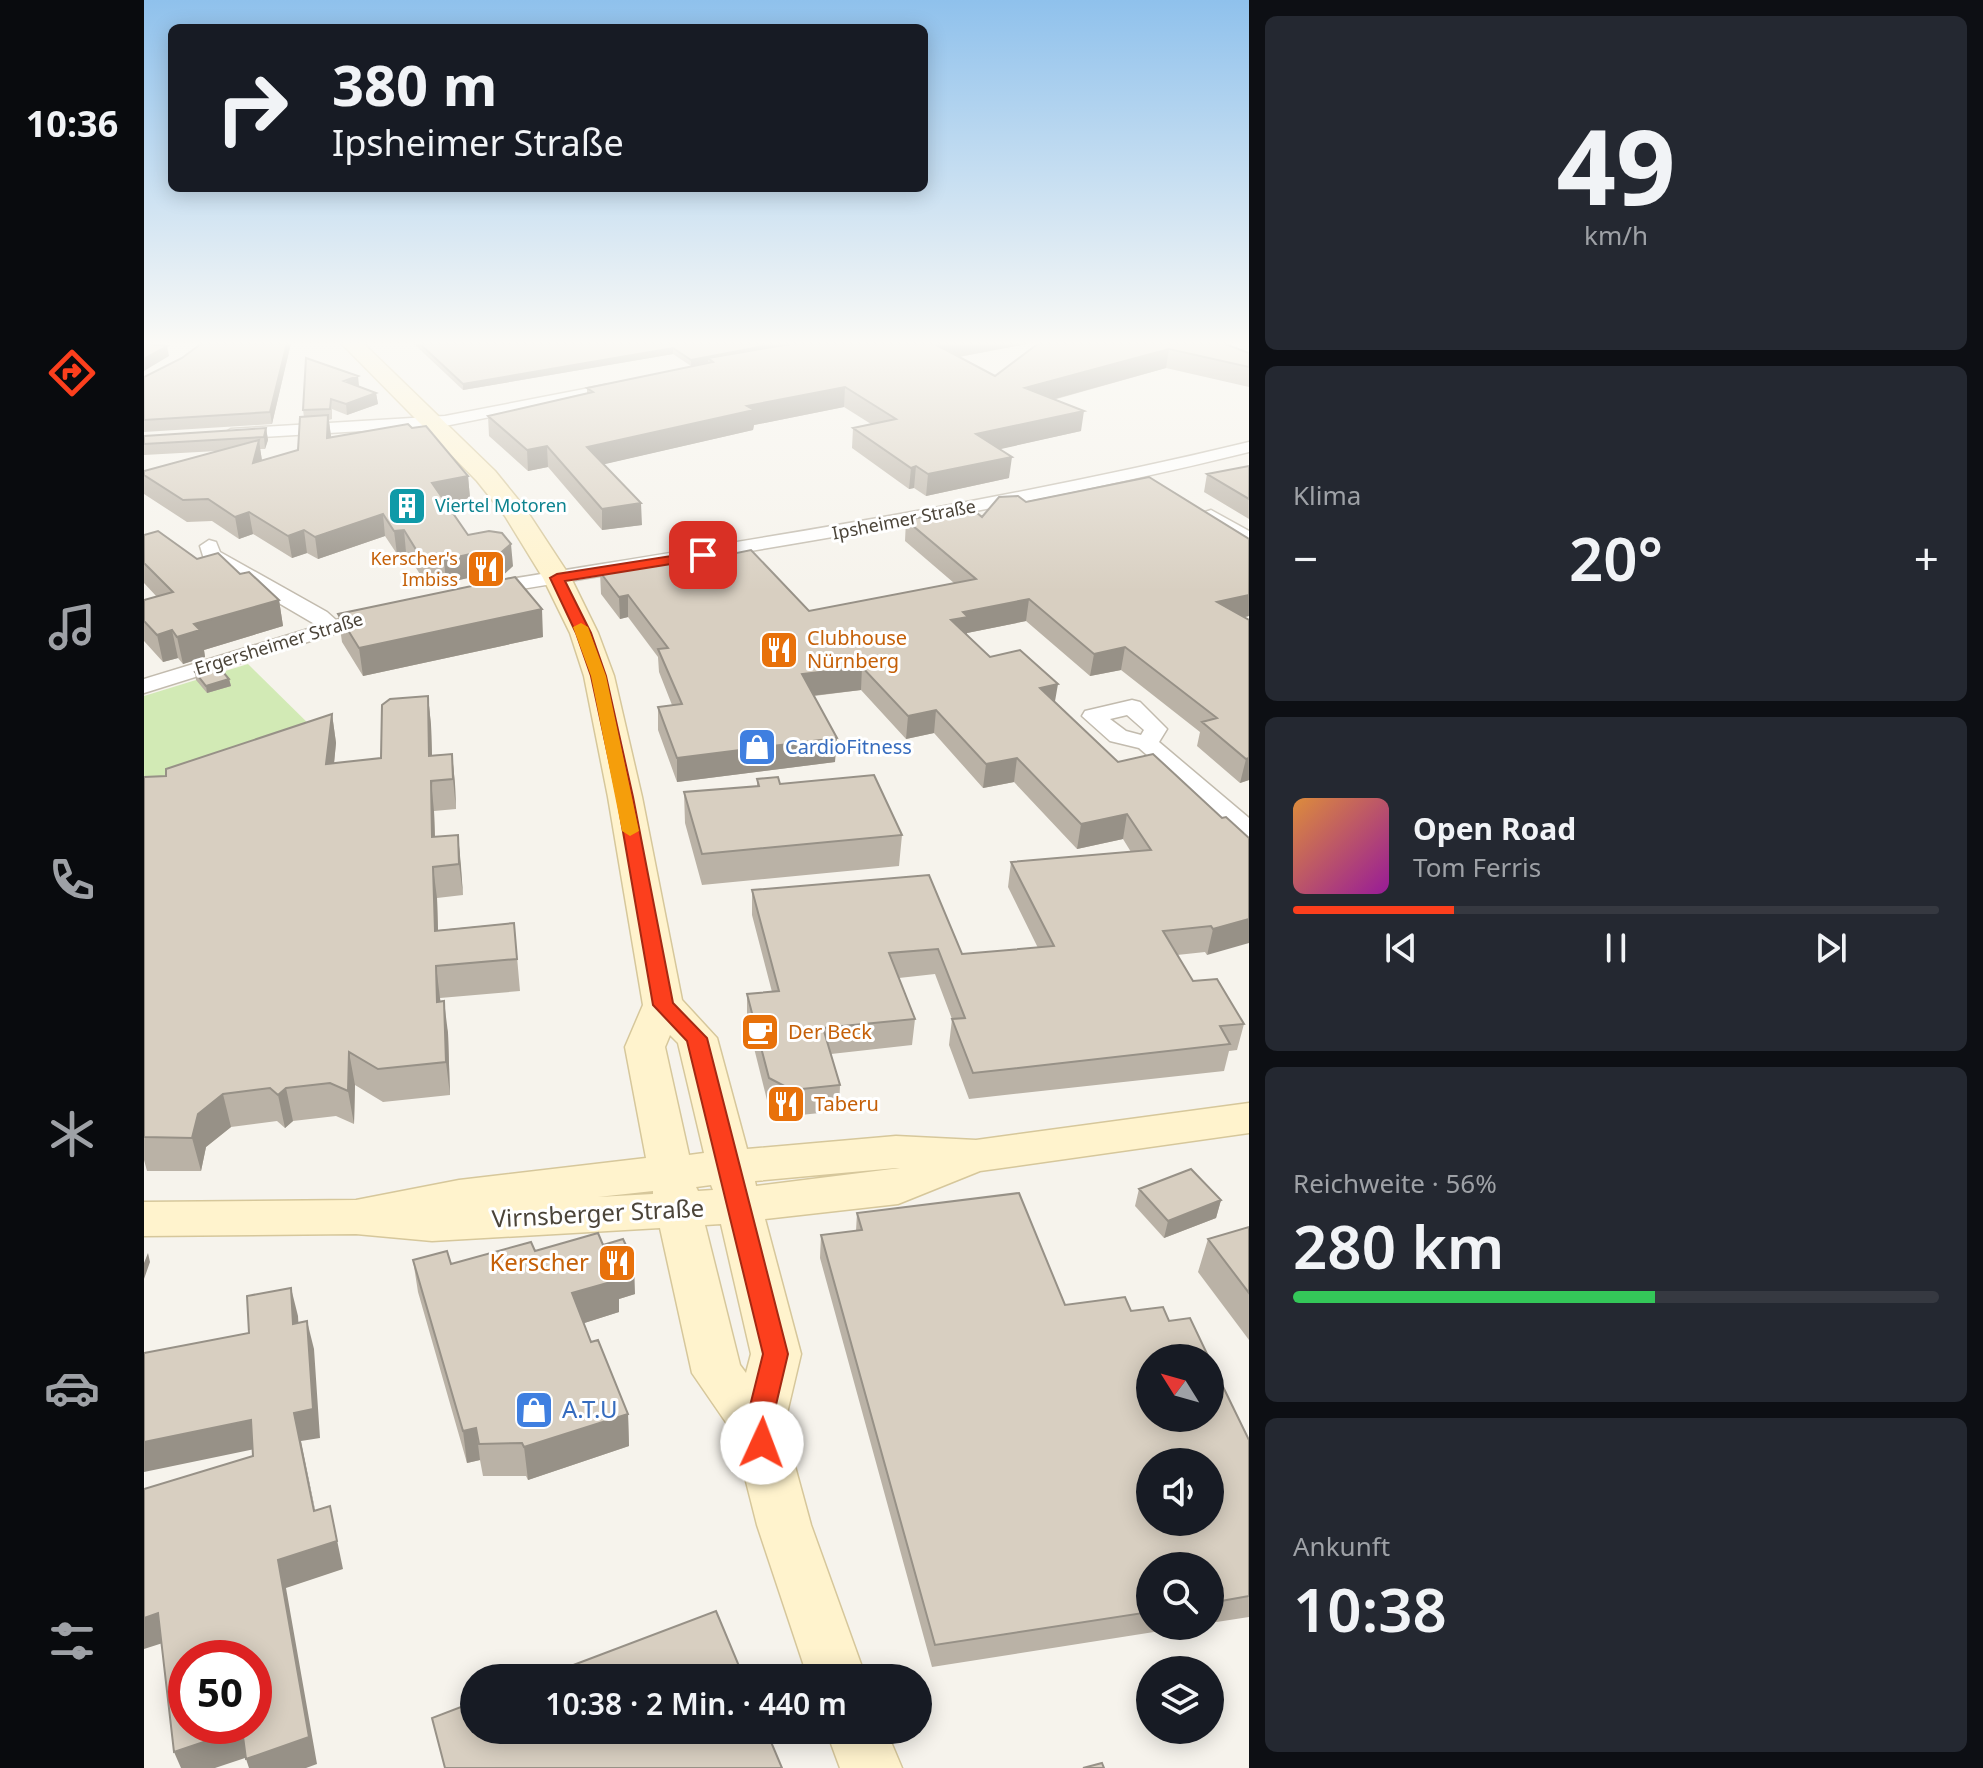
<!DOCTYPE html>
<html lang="de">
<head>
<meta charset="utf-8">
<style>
  :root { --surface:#171b24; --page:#242831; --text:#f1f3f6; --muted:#9ea1a6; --line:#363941; --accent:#fc3f1d }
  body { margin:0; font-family:"Noto Sans",sans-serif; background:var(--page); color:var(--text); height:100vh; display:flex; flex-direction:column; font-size:30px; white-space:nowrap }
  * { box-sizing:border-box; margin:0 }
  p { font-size:26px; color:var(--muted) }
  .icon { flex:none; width:44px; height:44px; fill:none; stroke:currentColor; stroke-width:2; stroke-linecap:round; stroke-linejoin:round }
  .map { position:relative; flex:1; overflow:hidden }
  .sheet { display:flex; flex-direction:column; gap:16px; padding:16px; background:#0d0f14; width:734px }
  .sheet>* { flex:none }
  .top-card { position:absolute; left:24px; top:24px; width:760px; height:168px; border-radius:12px; box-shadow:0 4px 20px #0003; background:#171b24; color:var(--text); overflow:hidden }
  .needle { width:52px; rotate:307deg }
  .fabs { position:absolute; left:992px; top:1344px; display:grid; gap:16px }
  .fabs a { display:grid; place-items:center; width:88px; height:88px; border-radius:50%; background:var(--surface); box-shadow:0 4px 20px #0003; font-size:40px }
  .speed { position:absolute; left:24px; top:1640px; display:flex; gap:16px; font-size:40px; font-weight:700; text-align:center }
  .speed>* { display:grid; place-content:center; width:104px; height:104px; border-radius:50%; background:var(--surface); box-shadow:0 4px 20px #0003; line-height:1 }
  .speed .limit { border:12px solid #d22; background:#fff; color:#111 }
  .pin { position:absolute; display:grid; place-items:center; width:68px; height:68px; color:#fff; margin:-34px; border-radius:16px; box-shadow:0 4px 12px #0006 }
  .me { position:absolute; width:88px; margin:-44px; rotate:2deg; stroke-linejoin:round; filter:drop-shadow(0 0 6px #0008) }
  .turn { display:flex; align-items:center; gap:28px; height:168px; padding:0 32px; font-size:36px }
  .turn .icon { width:104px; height:104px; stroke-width:2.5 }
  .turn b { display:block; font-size:56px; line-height:68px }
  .big { font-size:60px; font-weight:600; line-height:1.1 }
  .sheet .tile { flex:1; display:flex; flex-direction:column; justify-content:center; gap:12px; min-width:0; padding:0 28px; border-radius:12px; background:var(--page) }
  .sheet .dial { align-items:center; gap:0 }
  .dial b { font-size:104px; line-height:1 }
  .song { display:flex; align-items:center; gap:24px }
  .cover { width:96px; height:96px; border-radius:12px; background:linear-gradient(135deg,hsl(30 70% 55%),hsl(300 70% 35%)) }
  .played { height:8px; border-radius:4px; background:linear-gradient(90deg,var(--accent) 25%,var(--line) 25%) }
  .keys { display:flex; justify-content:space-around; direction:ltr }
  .heat { display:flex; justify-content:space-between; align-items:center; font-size:44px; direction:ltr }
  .charge { height:12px; border-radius:6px; background:linear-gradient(90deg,#34c759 56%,var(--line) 0) }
  .trip { position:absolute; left:316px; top:1664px; width:472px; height:80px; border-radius:40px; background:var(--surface); box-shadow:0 4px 20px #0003; font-weight:600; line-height:80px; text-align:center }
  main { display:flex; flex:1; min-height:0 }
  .tabs { display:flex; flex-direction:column; width:144px; justify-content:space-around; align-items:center; background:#090b0e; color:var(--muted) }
  .tabs .icon { width:56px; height:56px }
  .tabs .on { color:var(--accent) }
  .tabs b { font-size:36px; color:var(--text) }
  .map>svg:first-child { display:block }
  .green { fill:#d2eab5 }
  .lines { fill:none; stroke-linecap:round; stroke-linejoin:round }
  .street-casing { stroke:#c2bbae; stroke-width:3 }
  .secondary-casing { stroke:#d6c79b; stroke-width:3 }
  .street { fill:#fff; fill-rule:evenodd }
  .secondary { fill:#fff3cd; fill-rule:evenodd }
  .wall { fill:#bab2a6 }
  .shaded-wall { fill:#979187 }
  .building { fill:#d8cfc1; stroke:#979187; stroke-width:2; fill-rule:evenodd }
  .route { fill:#fc3f1d; stroke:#a42913; stroke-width:2 }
  .slow { fill:#f59e0b }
  .labels { text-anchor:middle; stroke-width:6; stroke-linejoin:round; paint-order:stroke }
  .far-culture-label { font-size:18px; fill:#0d838f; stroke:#fff; text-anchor:start }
  .far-street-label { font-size:18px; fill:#4b4439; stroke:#fff }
  .far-food-label { font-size:18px; fill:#c56008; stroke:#fff; text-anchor:end }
  .food-label { font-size:20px; fill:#c56008; stroke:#fff; text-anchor:start }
  .shop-label { font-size:20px; fill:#366cbe; stroke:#fff; text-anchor:start }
  .near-street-label { font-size:24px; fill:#4b4439; stroke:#fff }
  .near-food-label { font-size:24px; fill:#c56008; stroke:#fff; text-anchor:end }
  .near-shop-label { font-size:24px; fill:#366cbe; stroke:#fff; text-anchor:start }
</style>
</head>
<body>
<main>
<nav class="tabs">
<b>10:36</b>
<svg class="icon on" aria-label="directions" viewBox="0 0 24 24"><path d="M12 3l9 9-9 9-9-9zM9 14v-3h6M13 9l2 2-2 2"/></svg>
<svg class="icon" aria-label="music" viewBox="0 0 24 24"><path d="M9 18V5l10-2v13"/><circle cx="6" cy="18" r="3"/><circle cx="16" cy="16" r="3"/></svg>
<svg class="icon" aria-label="phone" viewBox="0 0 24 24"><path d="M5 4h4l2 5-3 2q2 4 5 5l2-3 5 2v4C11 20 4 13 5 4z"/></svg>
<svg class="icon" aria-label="climate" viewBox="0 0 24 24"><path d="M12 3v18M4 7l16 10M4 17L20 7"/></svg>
<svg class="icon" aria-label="car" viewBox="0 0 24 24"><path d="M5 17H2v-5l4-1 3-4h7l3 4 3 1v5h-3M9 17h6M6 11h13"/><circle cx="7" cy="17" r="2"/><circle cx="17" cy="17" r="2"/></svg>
<svg class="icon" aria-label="filters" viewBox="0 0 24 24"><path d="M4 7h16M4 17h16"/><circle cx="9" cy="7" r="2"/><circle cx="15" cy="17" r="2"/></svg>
</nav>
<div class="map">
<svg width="1105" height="1768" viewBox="0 0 1105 1768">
  <rect width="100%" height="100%" fill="#f6f3ec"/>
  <path class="green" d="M104 664 175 734 0 793V696Z"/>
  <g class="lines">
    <defs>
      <path id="street" d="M461 385 467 387V393L301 426 87 439 79 434 87 429 301 416Z
        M1105 442V452C854 514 597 552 342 595L332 589 342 583C597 541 853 503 1105 442Z
        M1067 510 1105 531V545L1061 520 1058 516 1061 512Z
        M65 540 72 542 76 552 183 612 192 620 230 609 240 615 237 619 0 693V679L174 626 60 559 56 546Z
        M988 700 996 702 1023 729 1015 742 1105 818V838L1096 836 995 748 966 741 938 716 941 711ZM983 715 1000 730 997 735 982 731 966 719Z"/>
      <path id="secondary" d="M197 343H219L351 471 381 508 427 578 454 633 470 676 498 797 538 1000 573 1038 603 1149 752 1136 832 1140 1105 1103V1133L836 1171 754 1204 621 1219 657 1354 640 1426 667 1525 722 1678H664L613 1525 590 1434 548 1373 516 1228 288 1241 212 1234 0 1236V1202L212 1200 315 1180 502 1158 481 1047 499 1005 464 797 440 676 426 633 399 578 361 516 333 481ZM526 1035 534 1043 560 1153 545 1155 521 1047ZM752 1168H756L612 1186 611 1181ZM567 1185 569 1190 554 1191 552 1187ZM509 1191V1194L454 1197ZM577 1224 607 1354 602 1373 596 1365 561 1225Z
        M682 1730H742L758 1768H696Z"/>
    </defs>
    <use href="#street" class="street-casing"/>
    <use href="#secondary" class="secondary-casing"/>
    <use href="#street" class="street"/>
    <use href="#secondary" class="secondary"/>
  </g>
  <path class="wall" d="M147 343 128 424 0 432V377Z
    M269 343H888L815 357 851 376 895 343 1105 353V387L1022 368 909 400 937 431 855 449 865 478 782 496 770 488 765 489 708 448 709 428 727 424 700 407 610 425 609 430 460 464 498 525 458 530 404 467 384 471 345 436 344 416 443 393V388L547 366 529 354 319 390Z
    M215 386 232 393 234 404 203 415 188 409V419L185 420 187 437 324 476 326 498 302 503 324 535 369 566 355 579 337 575 302 583 279 579 262 552 253 554 241 536 174 559 163 553 148 558 109 534 95 539 68 521 43 522 0 494V471L73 451 0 455V436L122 428 124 440 121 449H116L118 460 154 450 160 417 159 410Z
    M1105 466V519L1060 492 1063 474Z
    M882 502 1105 539V616L1100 617 1105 780 1096 783 1053 746 1056 732 977 670 946 676 882 621 823 633 822 635 846 657 911 702 974 762 1078 818 1105 838 1063 955 1061 952 1033 955 1049 981 1100 1024 1093 1050 1085 1051 1080 1071 825 1099 805 1045 808 1019 791 974 755 978 771 1019 768 1045 687 1054 696 1085 695 1111 647 1116 624 1104 603 1020V994L628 992 608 915V890L818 954 894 948 864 887 867 862 987 852 979 839 933 849 870 782 839 788 790 733 762 739 717 690 670 696 691 762 533 782 514 730V707L528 705 515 672 514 657 484 617 476 619 457 594 456 572 593 553 665 611 810 583 761 541 762 520 838 517Z
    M0 535 53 559 96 574 135 600 139 626 60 650 61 657 39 664 34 658 19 662 0 641V600L13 597 0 583Z
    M194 614 399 637 219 676 198 642Z
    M51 672 85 679 87 686 63 693 52 680Z
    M284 696 287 725 288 755 308 754 311 784 312 809 290 811 291 837 314 835 319 895 293 898 294 930 370 923 376 991 296 998 304 1033 306 1095 239 1102 211 1085 210 1124 192 1116 149 1121 141 1128 133 1121 87 1127 62 1147 57 1171H3L0 1160V777L22 776 188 714 192 743 190 763 237 758Z
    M613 779 636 784 758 835 755 866 558 885 541 823 540 792 613 786Z
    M995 1189 1077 1200 1072 1218 1020 1238 991 1206Z
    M713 1213 921 1305 987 1311 1025 1321 1105 1440V1617L1066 1623V1566H1006V1626H1048L788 1667 676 1258 677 1235 712 1231Z
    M1105 1227V1340L1054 1272 1064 1239Z
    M459 1245 491 1294 475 1299V1312L440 1323 447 1342 484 1414 485 1446 384 1480 382 1476H339L336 1460 323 1463 274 1292 269 1260 307 1264 391 1251Z"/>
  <path class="shaded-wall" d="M143 343H147L128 424 126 412Z
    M635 343H653L564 358V362L547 366V360Z
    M789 343H887L788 362Z
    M23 346 25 356 0 371V359Z
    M529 348V354L319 390V384Z
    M1025 349 1022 368 878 408 881 388Z
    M214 376 215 386 200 381Z
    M701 387 700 407 610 425 609 430 444 468 443 447 603 406Z
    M232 393 234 404 203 415 202 404Z
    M940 411 937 431 830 455 832 434Z
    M184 415 187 436 186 459 183 438Z
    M122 428 124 440 121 449 120 437Z
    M115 440 118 461 109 463Z
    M403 446 404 467 384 471 383 450Z
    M868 457 865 478 782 496 784 474Z
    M772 466 770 488 765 489 767 468Z
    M324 476 326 498 291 505 288 483Z
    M497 503 498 525 458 530V509Z
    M105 512 109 534 95 539 91 517Z
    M239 514 241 536 174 559 171 537Z
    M160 530 163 553 148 558 144 536Z
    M260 530 262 552 253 554 250 531Z
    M367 544 369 566 355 579 353 556Z
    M335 552 337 575 302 583 300 560Z
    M484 595V617L476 619 475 597Z
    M1105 595V616L1068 625 1073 602Z
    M885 599 882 621 823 633 822 639 807 620 819 612Z
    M135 600 139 626 60 650 61 657 39 664 33 637 50 624Z
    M398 609 399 637 219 676 215 648Z
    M28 630 34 658 19 662 13 635Z
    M981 647 977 670 946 676 950 654Z
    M718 667 717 690 657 697 658 674Z
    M85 679 87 686 63 693 62 686Z
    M914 684 910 707 896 688Z
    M284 696 287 725 289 785 285 756Z
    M792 710 790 733 762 739 764 716Z
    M188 714 192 743 187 794 182 764Z
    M693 738 691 762 533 782V758Z
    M308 754 311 784 312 809 309 779Z
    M873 758 870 782 839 788 842 764Z
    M1105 758V780L1096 783 1102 759Z
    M287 781 290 811 292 868 288 837Z
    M983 814 979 839 933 849 937 824Z
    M314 835 317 866 319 895 315 864Z
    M289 867 293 898 295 962 291 931Z
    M1105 919V943L1063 955 1069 929Z
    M292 966 296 998 297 1034 293 1002Z
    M300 1001 304 1033 306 1095 302 1062Z
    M205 1052 211 1085 210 1124 204 1091Z
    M142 1088 149 1121 141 1128 134 1095Z
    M79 1094 87 1127 62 1147 57 1171 48 1138 54 1114Z
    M1077 1200 1072 1218 1020 1238 1024 1221Z
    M4 1253 6 1262 0 1279V1263Z
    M490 1262 491 1294 475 1299V1312L431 1326 428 1293 469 1268Z
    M147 1288 154 1316 156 1352 149 1324Z
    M163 1321 170 1349 176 1438 157 1441 177 1539 150 1413Z
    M484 1414 485 1446 384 1480 380 1447Z
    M107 1420 115 1448 0 1472V1442Z
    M332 1428 336 1460 323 1463 319 1431Z
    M186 1506 199 1569 142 1588 173 1764 162 1768H105L102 1759 134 1560Z
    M14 1613 25 1641 0 1649V1618Z
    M98 1729 107 1756 71 1768H37L30 1752Z"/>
  <path class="building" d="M0 343 23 346 0 359Z
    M58 343H143L126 412 0 420V377L38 358Z
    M275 343H635L547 360 529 348 319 384Z
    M652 343H789L851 376 895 343H1079L1105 353V367L1025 349 881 388 940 411 832 434 868 457 784 474 772 466 767 468 709 428 752 419 701 387 603 406 610 410 443 447 497 503 458 509 403 446 383 450 344 416 449 392 443 388 569 362 564 358Z
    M162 358 214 376 200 381 232 393 202 404 187 399 186 409 159 410Z
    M184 415 183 438 264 424 268 428 282 426 324 476 288 483 324 535 345 531 358 533 367 544 353 556 335 552 300 560 276 556 260 530 250 531 239 514 171 537 160 530 144 536 105 512 91 517 64 499 39 500 0 475V471L115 440 109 463 154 450 156 417Z
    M122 428 120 437 0 444V436Z
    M1105 466V499L1063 474Z
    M1005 477 1105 539V595L1073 602 1105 620V758L1102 759 1058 722 1073 718 981 647 950 654 885 599 819 612 824 617 807 620 846 657 876 650 914 684 896 688 974 762 1009 754 1078 818 1082 817 1105 838V919L1069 929 1067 926 1019 931 1049 981 1073 979 1100 1024 1076 1026 1086 1044 829 1073 808 1019 821 1018 794 949 745 953 771 1019 679 1028 696 1085 648 1090 625 1078 603 994 635 991 608 890 785 875 818 954 910 946 867 862 1007 850 983 814 937 824 873 758 842 764 792 710 764 716 718 667 658 674 693 738 533 758 514 707 538 704 514 649 524 648 484 595 475 597 456 572 589 548 593 553 607 550 665 611 832 579 762 520 827 508 838 517 855 497 874 496 882 502Z
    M14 531 53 559 74 553 96 574 105 572 135 600 50 624 56 630 33 637 28 630 13 635 0 621V600L29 592 0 563V535Z
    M371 577 398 609 215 648 194 614Z
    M73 665 85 679 62 686 51 672Z
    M284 696 285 756 308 754 309 779 287 781 288 837 314 835 315 864 289 867 291 931 370 923 373 959 292 966 293 1002 300 1001 302 1062 234 1069 205 1052 204 1091 186 1083 142 1088 134 1095 126 1088 79 1094 54 1114 48 1138 0 1137V777L22 776V769L188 714 182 764 237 758 238 705 246 699Z
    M730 775 758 835 558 854 540 792 615 786 613 779 634 777 636 784Z
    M1047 1169 1077 1200 1024 1221 995 1189Z
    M875 1193 921 1305 981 1297 987 1311 1019 1307 1025 1321 1046 1318 1065 1358H1006V1418H1066V1360L1105 1440V1596L1066 1603V1566H1006V1612L791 1645 677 1235 718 1230 713 1213ZM1006 1462H1066V1522H1006Z
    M1105 1227V1293L1064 1239Z
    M454 1233 459 1245 479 1239 490 1262 469 1268 474 1280 428 1293 447 1342 454 1340 484 1414 380 1447 378 1443 335 1444 332 1428 319 1431 269 1260 303 1251 307 1264 387 1242 391 1251Z
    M147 1288 149 1324 163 1321 169 1409 150 1413 170 1511 186 1506 193 1541 134 1560 165 1737 102 1759 98 1729 30 1752 14 1613 0 1618V1489L109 1456 107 1420 0 1442V1353L105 1333 103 1296ZM42 1658H110V1726H42Z
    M572 1611 600 1678H395Z
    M330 1702V1730H622L638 1768H301L288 1718Z
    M958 1763 960 1768H939Z"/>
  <linearGradient id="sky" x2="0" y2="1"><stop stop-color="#8fc1ec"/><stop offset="0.58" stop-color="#fbfaf6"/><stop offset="1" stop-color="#fbfaf6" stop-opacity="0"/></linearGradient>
  <rect width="1105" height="591" fill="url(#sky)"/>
  <path class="route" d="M559 551 566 555 564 558 421 581 447 633 462 676 489 797 529 1003 563 1038 644 1354 627 1426 631 1443 627 1451 618 1454 609 1451 601 1426 619 1354 543 1041 509 1005 473 797 447 676 432 633 406 578 413 574Z"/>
  <path class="slow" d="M437 623 444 627 462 676 495 831 486 836 478 831 447 676 429 627Z"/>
  <defs>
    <symbol id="building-square" viewBox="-11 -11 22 22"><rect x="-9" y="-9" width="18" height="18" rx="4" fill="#0f9aa8" stroke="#fff"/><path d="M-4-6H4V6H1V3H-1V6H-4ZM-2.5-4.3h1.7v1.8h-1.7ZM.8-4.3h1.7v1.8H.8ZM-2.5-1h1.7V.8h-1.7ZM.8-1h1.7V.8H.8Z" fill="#fff"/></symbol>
    <symbol id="restaurant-square" viewBox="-11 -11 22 22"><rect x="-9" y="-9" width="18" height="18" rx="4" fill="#e8710a" stroke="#fff"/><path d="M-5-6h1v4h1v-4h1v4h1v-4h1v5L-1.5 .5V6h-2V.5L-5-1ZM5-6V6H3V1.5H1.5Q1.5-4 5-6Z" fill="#fff"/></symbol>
    <symbol id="shop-square" viewBox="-11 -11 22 22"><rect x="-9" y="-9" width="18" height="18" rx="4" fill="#3f7fe0" stroke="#fff"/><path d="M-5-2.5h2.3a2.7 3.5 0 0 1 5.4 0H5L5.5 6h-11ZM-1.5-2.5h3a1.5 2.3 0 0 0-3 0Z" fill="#fff"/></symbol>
    <symbol id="cafe-square" viewBox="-11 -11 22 22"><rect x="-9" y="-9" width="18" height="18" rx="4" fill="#e8710a" stroke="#fff"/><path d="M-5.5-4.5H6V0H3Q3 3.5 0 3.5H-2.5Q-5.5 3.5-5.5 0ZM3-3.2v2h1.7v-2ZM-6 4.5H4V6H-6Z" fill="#fff"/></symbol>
  </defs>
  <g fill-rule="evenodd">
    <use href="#building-square" x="241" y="484" width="44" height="44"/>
    <use href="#restaurant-square" x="320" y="547" width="44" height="44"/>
    <use href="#restaurant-square" x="613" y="628" width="44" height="44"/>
    <use href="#shop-square" x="591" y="725" width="44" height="44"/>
    <use href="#cafe-square" x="594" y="1010" width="44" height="44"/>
    <use href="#restaurant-square" x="620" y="1082" width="44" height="44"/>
    <use href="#restaurant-square" x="451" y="1241" width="44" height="44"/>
    <use href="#shop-square" x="368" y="1388" width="44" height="44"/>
  </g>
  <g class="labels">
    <g class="far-culture-label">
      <text x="291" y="512">Viertel Motoren</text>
    </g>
    <g class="far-street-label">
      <text transform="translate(760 520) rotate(-11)" y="6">Ipsheimer Straße</text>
      <text transform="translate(135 644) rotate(-17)" y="6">Ergersheimer Straße</text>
    </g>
    <g class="far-food-label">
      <text x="314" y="565">Kerscher's<tspan x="314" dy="21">Imbiss</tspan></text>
    </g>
    <g class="food-label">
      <text x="663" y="645">Clubhouse<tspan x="663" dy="23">Nürnberg</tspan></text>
      <text x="644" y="1039">Der Beck</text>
      <text x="670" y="1111">Taberu</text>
    </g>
    <g class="shop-label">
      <text x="641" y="754">CardioFitness</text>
    </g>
    <g class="near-street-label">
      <text transform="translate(454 1214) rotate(-3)" y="8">Virnsberger Straße</text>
    </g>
    <g class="near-food-label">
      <text x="445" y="1271">Kerscher</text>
    </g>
    <g class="near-shop-label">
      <text x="418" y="1418">A.T.U</text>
    </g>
  </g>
</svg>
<div class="fabs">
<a><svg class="needle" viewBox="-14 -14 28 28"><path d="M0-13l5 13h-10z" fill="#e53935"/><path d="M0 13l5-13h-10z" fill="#9ea1a6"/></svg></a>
<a><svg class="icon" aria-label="sound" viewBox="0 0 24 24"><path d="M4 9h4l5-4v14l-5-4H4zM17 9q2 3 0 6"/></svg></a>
<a><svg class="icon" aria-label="search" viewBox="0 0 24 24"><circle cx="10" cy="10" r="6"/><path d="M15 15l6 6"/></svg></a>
<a><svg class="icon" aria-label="layers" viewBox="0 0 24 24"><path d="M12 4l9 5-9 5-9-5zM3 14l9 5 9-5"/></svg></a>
</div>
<div class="speed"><div class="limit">50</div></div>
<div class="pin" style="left:559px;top:555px;background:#d93025"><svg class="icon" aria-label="arrive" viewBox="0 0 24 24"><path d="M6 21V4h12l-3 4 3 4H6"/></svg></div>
<svg class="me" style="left:618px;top:1443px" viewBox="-20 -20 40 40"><circle r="19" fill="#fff"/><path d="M0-13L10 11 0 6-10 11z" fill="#fc3f1d"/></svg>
<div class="trip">10:38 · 2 Min. · 440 m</div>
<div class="top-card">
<div class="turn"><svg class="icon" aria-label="right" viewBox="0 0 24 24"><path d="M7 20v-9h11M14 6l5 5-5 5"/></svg><div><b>380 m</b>Ipsheimer Straße</div></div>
</div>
</div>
<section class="sheet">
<div class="tile dial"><b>49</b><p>km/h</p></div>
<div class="tile"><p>Klima</p>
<div class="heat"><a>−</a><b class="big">20°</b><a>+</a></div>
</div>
<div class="tile">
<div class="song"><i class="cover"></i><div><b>Open Road</b><p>Tom Ferris</p></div></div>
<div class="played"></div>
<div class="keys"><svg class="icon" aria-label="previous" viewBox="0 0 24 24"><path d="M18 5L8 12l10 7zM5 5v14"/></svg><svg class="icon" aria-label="pause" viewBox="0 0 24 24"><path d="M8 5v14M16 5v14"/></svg><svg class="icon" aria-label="next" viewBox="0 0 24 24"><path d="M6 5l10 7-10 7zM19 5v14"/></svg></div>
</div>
<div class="tile"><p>Reichweite · 56%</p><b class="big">280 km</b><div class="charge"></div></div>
<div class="tile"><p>Ankunft</p><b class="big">10:38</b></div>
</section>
</main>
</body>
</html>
